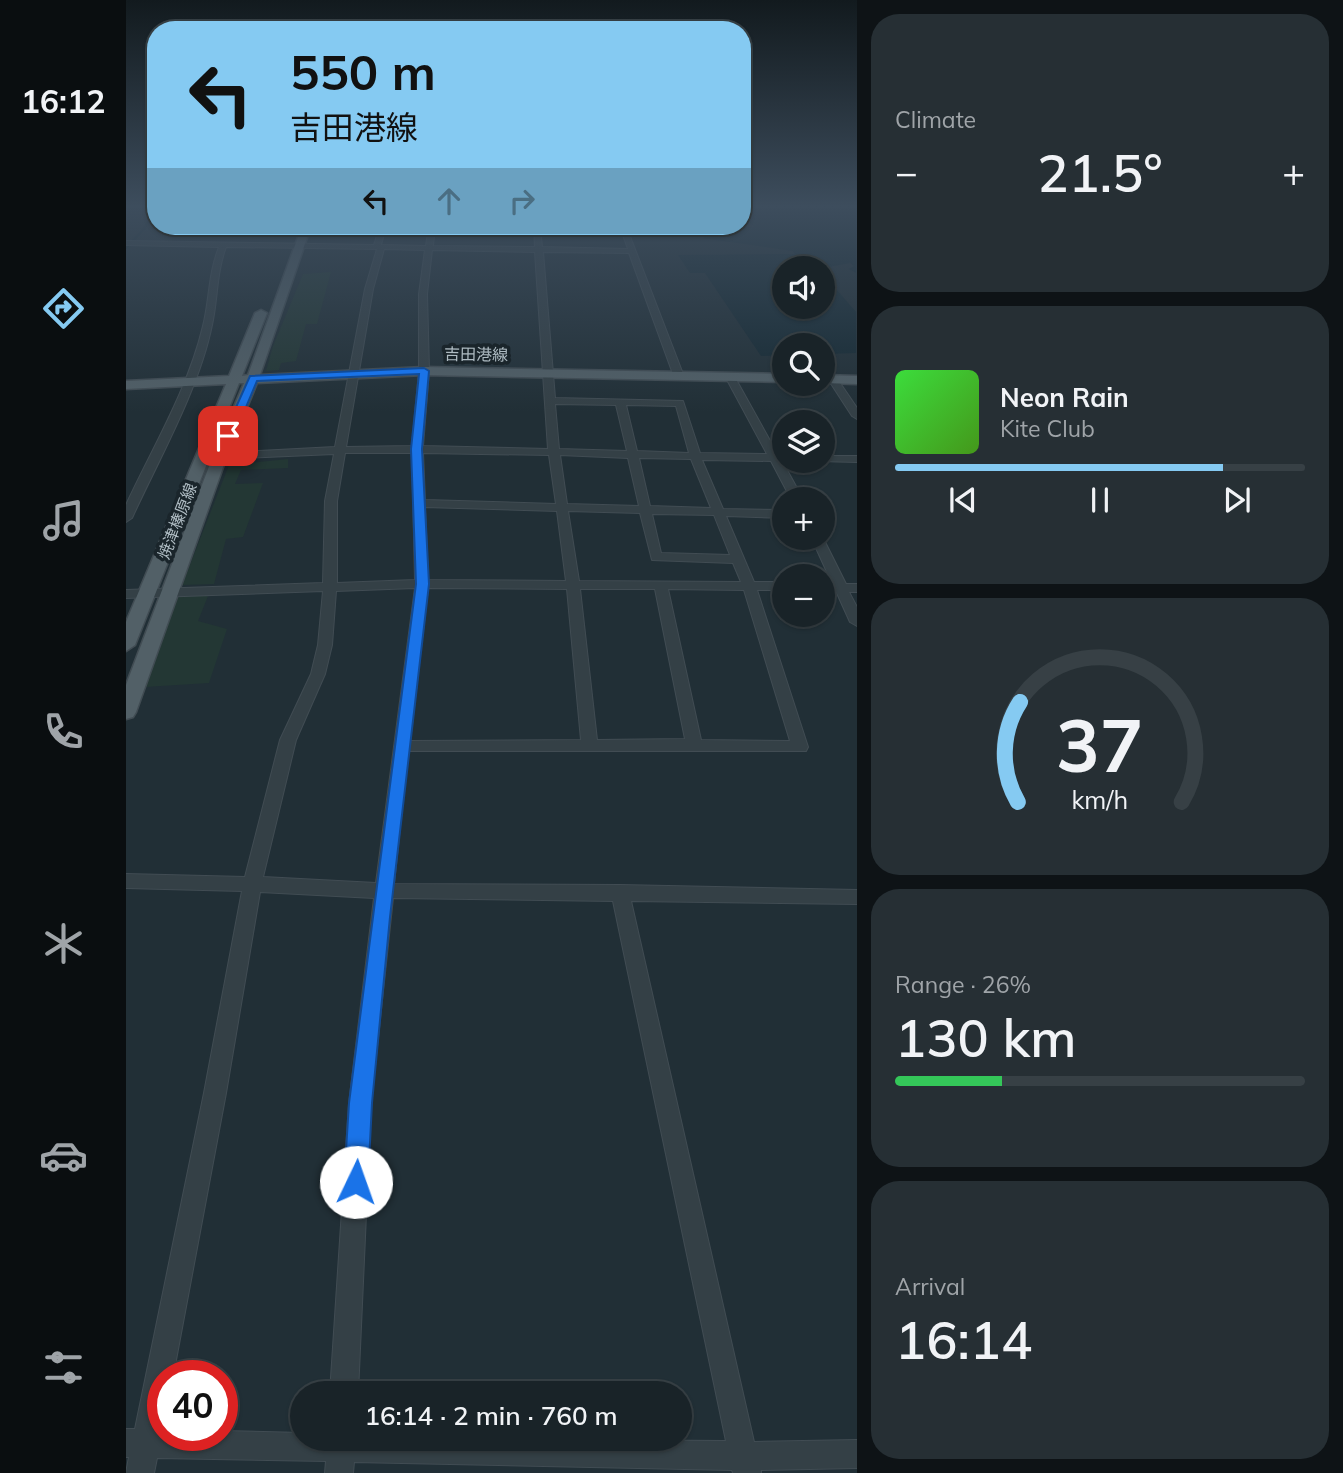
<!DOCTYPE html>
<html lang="en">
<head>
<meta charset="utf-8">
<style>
  :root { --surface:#192328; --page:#262f34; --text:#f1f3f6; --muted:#9fa4a8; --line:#374045; --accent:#85caf2 }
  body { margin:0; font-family:Mulish,"Noto Sans JP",sans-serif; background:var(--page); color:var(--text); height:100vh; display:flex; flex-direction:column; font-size:26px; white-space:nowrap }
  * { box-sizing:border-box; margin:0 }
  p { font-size:23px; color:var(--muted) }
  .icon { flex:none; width:38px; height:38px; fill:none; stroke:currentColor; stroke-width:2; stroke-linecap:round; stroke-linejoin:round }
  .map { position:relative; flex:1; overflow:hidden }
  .side { display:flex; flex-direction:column; gap:14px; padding:14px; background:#0e1316; width:486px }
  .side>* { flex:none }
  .guide { position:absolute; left:21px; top:21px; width:604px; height:214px; border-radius:28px; box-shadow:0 2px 5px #0004,0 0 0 2px var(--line); background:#85caf2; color:#111; overflow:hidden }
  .buttons { position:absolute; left:646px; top:256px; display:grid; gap:14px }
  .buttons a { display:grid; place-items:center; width:63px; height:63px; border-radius:50%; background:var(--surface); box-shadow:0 2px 5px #0004,0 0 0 2px var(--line); font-size:35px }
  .speed { position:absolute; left:21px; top:1360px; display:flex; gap:14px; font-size:35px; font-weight:700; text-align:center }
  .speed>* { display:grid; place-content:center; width:91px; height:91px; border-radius:50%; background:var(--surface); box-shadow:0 2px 5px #0004,0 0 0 2px var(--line); line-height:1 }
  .speed .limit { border:10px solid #d22; background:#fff; color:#111 }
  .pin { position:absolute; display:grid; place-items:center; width:60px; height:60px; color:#fff; margin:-30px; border-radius:14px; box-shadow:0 4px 10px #0006 }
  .me { position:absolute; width:77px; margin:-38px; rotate:3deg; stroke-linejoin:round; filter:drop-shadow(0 0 5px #0008) }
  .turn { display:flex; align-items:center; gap:24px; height:147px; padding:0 28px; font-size:32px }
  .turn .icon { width:91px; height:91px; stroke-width:2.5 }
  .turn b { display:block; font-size:49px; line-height:60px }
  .lanes { display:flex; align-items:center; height:66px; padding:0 28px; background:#0003; justify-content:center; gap:35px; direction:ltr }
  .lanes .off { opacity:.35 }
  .big { font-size:52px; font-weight:600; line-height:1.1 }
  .side .card { flex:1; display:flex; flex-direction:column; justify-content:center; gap:10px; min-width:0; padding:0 24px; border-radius:28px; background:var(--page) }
  .side .dial { align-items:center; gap:0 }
  .dial svg { height:182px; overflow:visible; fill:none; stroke:var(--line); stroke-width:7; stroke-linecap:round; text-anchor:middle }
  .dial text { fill:var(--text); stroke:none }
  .song { display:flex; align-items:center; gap:21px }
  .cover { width:84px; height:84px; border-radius:10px; background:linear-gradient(135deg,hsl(120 70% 55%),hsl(100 70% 35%)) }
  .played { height:7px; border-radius:4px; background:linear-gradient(90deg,var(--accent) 80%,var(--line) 80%) }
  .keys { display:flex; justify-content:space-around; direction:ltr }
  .heat { display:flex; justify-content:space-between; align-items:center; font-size:38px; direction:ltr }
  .charge { height:10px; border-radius:5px; background:linear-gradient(90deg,#34c759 26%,var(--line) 0) }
  .trip { position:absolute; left:164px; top:1381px; width:402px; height:70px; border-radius:35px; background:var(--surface); box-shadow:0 2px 5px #0004,0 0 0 2px var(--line); font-weight:600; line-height:70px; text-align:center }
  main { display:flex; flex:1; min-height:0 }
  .tabs { display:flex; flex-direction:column; width:126px; justify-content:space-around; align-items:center; background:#0a0e10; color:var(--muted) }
  .tabs .icon { width:49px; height:49px }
  .tabs .on { color:var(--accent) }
  .tabs b { font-size:32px; color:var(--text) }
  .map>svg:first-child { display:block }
  .green { fill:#233734 }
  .water { fill:#152932 }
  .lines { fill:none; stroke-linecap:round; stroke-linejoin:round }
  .stream { stroke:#152932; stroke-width:2.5 }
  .river { fill:#152932; fill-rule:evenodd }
  .minor-casing { stroke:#414c53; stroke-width:2 }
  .major-casing { stroke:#414c53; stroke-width:3 }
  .minor { fill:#344046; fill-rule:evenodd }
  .major { fill:#526067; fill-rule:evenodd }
  .route { fill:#1a73e8; stroke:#114b97; stroke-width:2 }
  .labels { text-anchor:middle; stroke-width:7; stroke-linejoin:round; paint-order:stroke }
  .far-street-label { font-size:16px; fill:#afbcc3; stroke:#1a252b }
</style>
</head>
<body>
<main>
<nav class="tabs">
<b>16:12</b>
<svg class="icon on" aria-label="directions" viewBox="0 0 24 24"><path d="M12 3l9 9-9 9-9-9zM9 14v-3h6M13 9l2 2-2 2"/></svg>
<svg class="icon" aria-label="music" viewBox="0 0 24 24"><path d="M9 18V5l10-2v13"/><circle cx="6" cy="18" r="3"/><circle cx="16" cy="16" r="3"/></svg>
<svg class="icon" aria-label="phone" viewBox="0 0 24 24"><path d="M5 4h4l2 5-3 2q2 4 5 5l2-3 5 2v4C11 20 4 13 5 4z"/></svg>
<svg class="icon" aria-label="climate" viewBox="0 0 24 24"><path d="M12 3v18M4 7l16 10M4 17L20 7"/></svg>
<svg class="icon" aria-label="car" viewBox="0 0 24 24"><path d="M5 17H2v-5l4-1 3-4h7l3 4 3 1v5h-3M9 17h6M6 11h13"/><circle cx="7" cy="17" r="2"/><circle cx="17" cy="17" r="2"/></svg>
<svg class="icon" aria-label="filters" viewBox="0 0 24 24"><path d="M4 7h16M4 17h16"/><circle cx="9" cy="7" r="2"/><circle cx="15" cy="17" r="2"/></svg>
</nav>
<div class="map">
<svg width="731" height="1473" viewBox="0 0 731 1473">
  <rect width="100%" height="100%" fill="#212f36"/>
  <path class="green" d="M205 272 191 324H180L170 361 155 363 153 370 140 371 147 346 177 274Z
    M162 459V468L115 470 109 484 137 483 117 537 100 539 88 584 56 585 103 465Z
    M52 596H82L72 621 101 629 83 683 19 687Z"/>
  <path class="water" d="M616 206H730V273L723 269 728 266 724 263 697 268H658V306H696L697 274 730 312V353L697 354 696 345H658V355L635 356 579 273H564L552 255 668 254 667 251 577 238 588 227H628L623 222 616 221Z"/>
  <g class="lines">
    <path class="stream" d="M0 248 18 229 30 208"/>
    <path class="river" d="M528 226C545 226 576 221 590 232L583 236 534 230Z"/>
    <defs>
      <path id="minor" d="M254 226H260L255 245 300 246 303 226H309L307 246 409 247 408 226H414L416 247 502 249 496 232 469 226H500L557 374 552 377 547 374 503 253 417 252 429 398 557 401 574 453 641 454 599 376 607 374 652 455H658V460H662L656 461 677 499H665L645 461 576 460 597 509 658 510V518L600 516 628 582H658V590H631L682 747 680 751H282L268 884 494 885 731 890V904L505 901 628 1442 731 1440V1468L635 1470V1473H607L606 1470 228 1462 227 1473H199L200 1461 31 1458 28 1473H0L3 1457H0V1429H9L78 1093 116 891 0 888V874L119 877 154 740 185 674 192 645 197 591 0 598V590L197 583 199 501 208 454 94 459 89 456 94 453 209 447 239 289 251 249 100 247C90 274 92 298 86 325 73 389 33 459 6 518L0 522V505C27 447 62 389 77 326 84 298 82 275 93 247L0 245V241L248 245ZM258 249 299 250 293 294V371L286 446 220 447 247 289ZM306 250 409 252 422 449 297 446 303 371 301 294ZM429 404 490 405 501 451 433 449ZM500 405 550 406 563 453 511 451ZM219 453H286L289 580 211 583V501ZM297 453 423 455 430 504 299 500ZM434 455 502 458 513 506 441 504ZM513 458 565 459 585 508 524 506ZM299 507 431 511 440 581 302 580ZM442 511 514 513 526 560 607 563 615 582 453 581ZM526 514 588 515 604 555 535 553ZM289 588 250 883 137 877 170 740 199 674 206 645 210 591ZM302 588 441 589 455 740 284 741ZM454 589H529L559 739 471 740ZM542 589 618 590 664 741 575 740ZM134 892 248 898 223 1103 204 1393H232L245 1103 267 898 487 901 600 1441 177 1438V1433L96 1431V1435H37V1376H47L100 1093Z
        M704 377H710L731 408V419L726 416 702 379Z
        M696 456H731V462L692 461 696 460Z
        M696 536 720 584H731V592H723L731 607V626L724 622 710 591H696V583H706L685 537Z"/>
      <path id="major" d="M176 226H185L134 375 298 367 658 374V382L298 375 131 383 101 456 10 712 7 717 0 719V685L87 456 118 383H113L9 645 0 651V622L100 384 0 389V381L103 376 129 313 135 310 141 313 116 376 122 375Z
        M696 375 731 376V384L696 383Z"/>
    </defs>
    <use href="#minor" class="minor-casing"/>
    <use href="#major" class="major-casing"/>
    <use href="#minor" class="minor"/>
    <use href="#major" class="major"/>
  </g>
  <linearGradient id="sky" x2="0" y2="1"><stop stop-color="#121a1e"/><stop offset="0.5" stop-color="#3d4d5d"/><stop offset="1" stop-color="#3d4d5d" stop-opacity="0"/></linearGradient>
  <rect width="731" height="412" fill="url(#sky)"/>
  <path class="route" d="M298 368 303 371 296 449 303 584 264 917 246 1103 242 1182 239 1190 230 1194 222 1190 218 1182 223 1103 290 584 285 449 293 374 131 381 108 436 102 439 97 436 124 376Z"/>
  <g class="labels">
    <g class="far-street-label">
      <text transform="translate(350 354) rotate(1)" y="6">吉田港線</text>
      <text transform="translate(51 521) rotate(-69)" y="6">焼津榛原線</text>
    </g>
  </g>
</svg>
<div class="buttons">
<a><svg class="icon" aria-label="sound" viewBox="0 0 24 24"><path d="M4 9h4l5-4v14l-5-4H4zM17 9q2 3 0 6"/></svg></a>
<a><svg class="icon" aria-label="search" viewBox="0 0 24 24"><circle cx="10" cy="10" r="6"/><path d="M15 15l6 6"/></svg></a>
<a><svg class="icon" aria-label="layers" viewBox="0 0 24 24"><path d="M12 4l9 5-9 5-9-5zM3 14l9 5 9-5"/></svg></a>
<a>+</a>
<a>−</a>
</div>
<div class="speed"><div class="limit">40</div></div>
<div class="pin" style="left:102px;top:436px;background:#d93025"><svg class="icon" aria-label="arrive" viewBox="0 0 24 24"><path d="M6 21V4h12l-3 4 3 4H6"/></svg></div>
<svg class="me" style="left:230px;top:1182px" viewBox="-20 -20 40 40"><circle r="19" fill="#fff"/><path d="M0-13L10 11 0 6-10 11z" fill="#1a73e8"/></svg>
<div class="trip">16:14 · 2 min · 760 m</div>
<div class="guide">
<div class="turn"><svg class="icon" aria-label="left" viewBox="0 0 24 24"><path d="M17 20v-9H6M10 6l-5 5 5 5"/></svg><div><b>550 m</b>吉田港線</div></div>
<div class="lanes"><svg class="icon" aria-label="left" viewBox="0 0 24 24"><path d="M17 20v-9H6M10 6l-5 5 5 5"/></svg><svg class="icon off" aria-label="ahead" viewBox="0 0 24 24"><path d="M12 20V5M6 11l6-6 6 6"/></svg><svg class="icon off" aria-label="right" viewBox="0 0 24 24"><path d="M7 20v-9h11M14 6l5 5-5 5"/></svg></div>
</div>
</div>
<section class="side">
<div class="card"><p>Climate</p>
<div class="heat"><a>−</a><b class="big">21.5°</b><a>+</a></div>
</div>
<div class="card">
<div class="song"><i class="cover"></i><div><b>Neon Rain</b><p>Kite Club</p></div></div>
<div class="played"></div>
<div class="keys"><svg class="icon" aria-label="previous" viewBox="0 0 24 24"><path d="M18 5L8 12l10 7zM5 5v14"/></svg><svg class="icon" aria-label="pause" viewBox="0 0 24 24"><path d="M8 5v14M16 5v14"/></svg><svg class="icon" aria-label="next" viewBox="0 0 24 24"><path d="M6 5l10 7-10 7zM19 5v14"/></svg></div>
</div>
<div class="card dial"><svg viewBox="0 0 100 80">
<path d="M14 69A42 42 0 1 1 86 69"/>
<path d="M14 69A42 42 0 0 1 15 25" stroke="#85caf2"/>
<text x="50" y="56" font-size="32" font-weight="700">37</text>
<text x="50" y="72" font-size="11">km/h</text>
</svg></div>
<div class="card"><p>Range · 26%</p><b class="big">130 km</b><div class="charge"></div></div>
<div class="card"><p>Arrival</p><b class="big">16:14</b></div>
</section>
</main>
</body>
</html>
